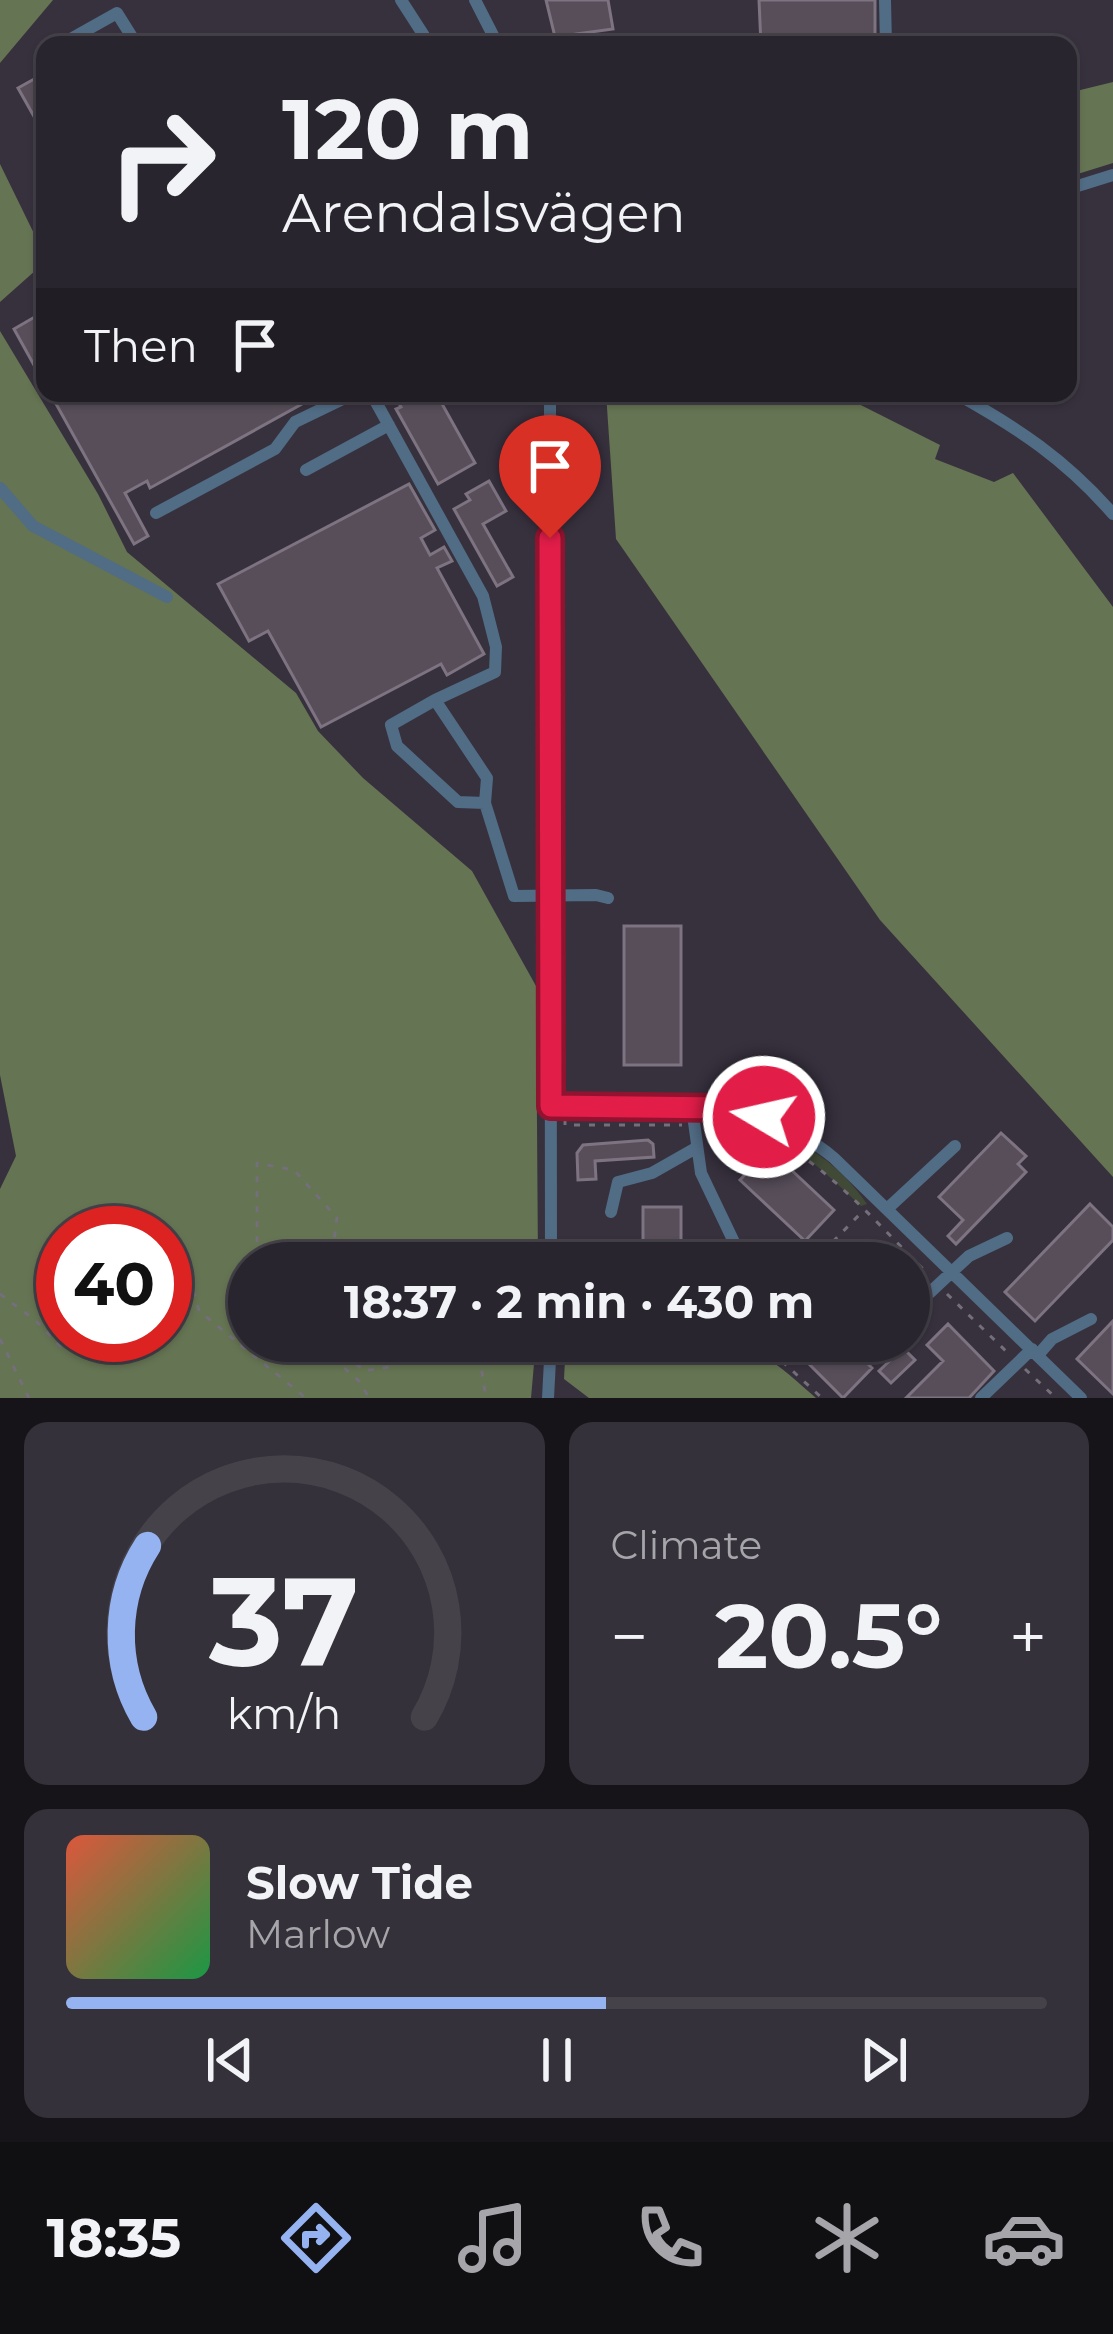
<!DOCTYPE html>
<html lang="en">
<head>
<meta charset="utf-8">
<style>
  :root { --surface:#29252e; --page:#35313a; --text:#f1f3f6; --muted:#a5a5aa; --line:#45424a; --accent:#95b2f1 }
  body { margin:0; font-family:Montserrat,sans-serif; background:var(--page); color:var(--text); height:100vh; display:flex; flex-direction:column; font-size:45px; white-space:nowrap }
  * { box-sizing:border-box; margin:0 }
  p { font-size:39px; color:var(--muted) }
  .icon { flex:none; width:66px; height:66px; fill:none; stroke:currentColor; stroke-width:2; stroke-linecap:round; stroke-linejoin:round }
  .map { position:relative; height:1398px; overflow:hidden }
  .panel { display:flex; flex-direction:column; gap:24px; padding:24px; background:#171419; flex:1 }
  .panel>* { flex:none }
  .guide { position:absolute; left:36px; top:36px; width:1041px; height:366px; border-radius:24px; box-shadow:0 3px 9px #0004,0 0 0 3px var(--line); background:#29252e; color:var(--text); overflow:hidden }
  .speed { position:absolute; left:36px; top:1206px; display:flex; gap:24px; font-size:60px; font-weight:700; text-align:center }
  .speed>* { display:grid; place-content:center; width:156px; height:156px; border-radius:50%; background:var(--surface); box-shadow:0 3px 9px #0004,0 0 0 3px var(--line); line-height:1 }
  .speed .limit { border:18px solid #d22; background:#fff; color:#111 }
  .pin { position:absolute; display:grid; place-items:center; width:102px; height:102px; color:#fff; margin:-123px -51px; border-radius:50% 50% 50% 0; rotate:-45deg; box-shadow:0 0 12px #0007 }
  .pin .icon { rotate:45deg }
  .me { position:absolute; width:132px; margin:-66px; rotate:279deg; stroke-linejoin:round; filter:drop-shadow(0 0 9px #0008) }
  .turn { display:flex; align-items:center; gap:42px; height:252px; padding:0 48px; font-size:54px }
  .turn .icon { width:156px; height:156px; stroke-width:2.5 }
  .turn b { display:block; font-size:84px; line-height:102px }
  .then { display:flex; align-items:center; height:114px; padding:0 48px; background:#0003; gap:24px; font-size:45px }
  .big { font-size:90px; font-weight:700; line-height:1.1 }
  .panel .card { flex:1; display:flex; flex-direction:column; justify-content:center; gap:18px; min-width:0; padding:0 42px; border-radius:24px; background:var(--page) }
  .panel .dial { align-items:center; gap:0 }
  .dial svg { height:312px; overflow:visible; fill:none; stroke:var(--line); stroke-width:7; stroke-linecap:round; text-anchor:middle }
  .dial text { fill:var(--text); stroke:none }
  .song { display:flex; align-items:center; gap:36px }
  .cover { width:144px; height:144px; border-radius:18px; background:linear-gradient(135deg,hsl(10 70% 55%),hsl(140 70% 35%)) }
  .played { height:12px; border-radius:6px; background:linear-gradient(90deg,var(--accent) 55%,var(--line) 55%) }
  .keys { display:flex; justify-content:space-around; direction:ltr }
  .heat { display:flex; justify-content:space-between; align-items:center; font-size:66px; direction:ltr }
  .panel .tiles { flex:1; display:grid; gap:24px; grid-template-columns:1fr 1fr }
  .card:last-child { grid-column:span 2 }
  .trip { position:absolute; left:228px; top:1242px; width:702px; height:120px; border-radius:60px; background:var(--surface); box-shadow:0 3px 9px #0004,0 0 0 3px var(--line); font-weight:700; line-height:120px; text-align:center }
  .dock { display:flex; height:192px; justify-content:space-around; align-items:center; background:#100f12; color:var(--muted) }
  .dock .icon { width:84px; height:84px }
  .dock .on { color:var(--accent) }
  .dock b { font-size:54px; color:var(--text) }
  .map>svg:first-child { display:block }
  .green { fill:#414a36 }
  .forest { fill:#657453; fill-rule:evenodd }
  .building { fill:#574e5a; stroke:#7d7381; stroke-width:3 }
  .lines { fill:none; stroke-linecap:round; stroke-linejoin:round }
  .path { stroke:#746f7b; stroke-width:3; stroke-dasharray:6 9; stroke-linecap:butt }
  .minor { stroke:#516c85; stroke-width:12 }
  .route-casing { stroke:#92132f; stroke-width:30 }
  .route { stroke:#e11d48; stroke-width:21 }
</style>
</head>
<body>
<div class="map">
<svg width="1113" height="1398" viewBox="0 0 1113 1398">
  <rect width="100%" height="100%" fill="#37313e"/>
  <path class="green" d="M710 1115C773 1122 831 1151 867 1204L861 1206C809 1158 777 1123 703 1122Z"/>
  <path class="forest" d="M0 0H53L0 63Z
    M1113 82V163L1068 177V93Z
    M0 164 45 256V262L0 302Z
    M0 331 98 494 127 552 296 693 318 731 363 778 472 871 536 986 538 1263H249V1341H536L531 1398H0V1189L16 1156 0 1075ZM63 1233H165V1335H63Z
    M606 393H837L940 445 935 459 994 482 1013 473 1113 607V1177L880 920 616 539Z
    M566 1341C614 1341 693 1333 738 1345 768 1353 793 1378 816 1398H589L564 1379Z"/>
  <path class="building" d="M546 0H608L613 29 576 34 578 42 557 45Z
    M759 0H875V45H761Z
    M45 73V136L18 88Z
    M45 311V385L14 329Z
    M50 393H322L150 488 147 481 125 493 148 536 134 544Z
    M394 393H436L475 463 438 484 396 409 401 407Z
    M489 481 506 511 483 524 513 577 497 586 454 509 470 500 466 494Z
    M409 484 435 530 421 538 430 555 444 547 452 561 437 568 484 654 447 675 441 664 321 727 268 631 249 641 218 584Z
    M624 926H681V1065H624Z
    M1001 1133 1026 1156 1018 1164 1026 1172 956 1244 948 1236 963 1220 939 1197Z
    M648 1140 653 1144 654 1157 595 1161 596 1179 578 1180 577 1153 583 1145Z
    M769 1149 834 1210 805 1241 740 1180Z
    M1090 1204 1113 1227V1240L1035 1321 1005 1292Z
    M643 1207H681V1263H643Z
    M1113 1321V1394L1077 1359Z
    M948 1324 994 1371 969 1398H906L943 1361 927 1345Z
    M786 1341H845L872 1368 843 1398Z
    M903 1348 915 1360 891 1383 879 1371Z"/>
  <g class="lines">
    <path class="path" d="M565 1119V1125H682
      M709 1125 747 1129
      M757 1132C820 1155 880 1227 928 1274
      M110 1233 102 1214 115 1202 156 1233
      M165 1241 185 1258 199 1311 306 1398
      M278 1263 257 1244V1163L294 1170 337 1218 331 1263
      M812 1263 861 1213
      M0 1294 35 1320 60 1346 108 1355 130 1342 133 1335
      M947 1294 1009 1354
      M249 1315 240 1327 249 1338
      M0 1339 29 1398
      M251 1341 263 1356 298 1362 333 1358 360 1382 369 1398
      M337 1341 342 1351 364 1371 395 1366 434 1341
      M477 1341 486 1398
      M760 1341 822 1398
      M1025 1369 1056 1398"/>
    <path class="minor" d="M401 0 430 45
      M475 0 498 45
      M885 0 886 45
      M60 45 117 13 137 45
      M1068 189 1113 175
      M371 393 483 596 496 647 495 672 435 700 487 778 485 803 514 896 596 895 608 898
      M550 393 551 1263
      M955 393C1018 428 1065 459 1113 514
      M306 470 389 425
      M0 488 33 526 167 597
      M156 513 275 449 295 422 355 393
      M435 700 391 725 397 746 458 802 485 803
      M551 1106C651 1108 752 1090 834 1158L1081 1398
      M692 1108 701 1173 744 1263
      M887 1209 955 1146
      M611 1212 618 1182 652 1173 696 1148
      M909 1312 969 1256 1007 1238
      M1038 1355 1052 1339 1091 1319
      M548 1398 551 1341
      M981 1398 1032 1349"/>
  </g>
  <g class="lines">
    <defs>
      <path id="route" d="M550 538 551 1106 725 1108 764 1117"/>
    </defs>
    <use href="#route" class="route-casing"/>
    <use href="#route" class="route"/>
  </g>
</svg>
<div class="speed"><div class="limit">40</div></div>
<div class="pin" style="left:550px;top:538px;background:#d93025"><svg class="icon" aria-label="arrive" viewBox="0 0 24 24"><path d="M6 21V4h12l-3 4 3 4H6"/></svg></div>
<svg class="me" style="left:764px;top:1117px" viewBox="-20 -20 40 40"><circle r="17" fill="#e11d48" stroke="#fff" stroke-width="3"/><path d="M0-11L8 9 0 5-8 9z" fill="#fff"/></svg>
<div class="trip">18:37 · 2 min · 430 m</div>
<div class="guide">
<div class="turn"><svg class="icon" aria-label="right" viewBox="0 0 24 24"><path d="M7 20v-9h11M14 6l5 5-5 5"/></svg><div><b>120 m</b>Arendalsvägen</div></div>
<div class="then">Then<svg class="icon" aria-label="arrive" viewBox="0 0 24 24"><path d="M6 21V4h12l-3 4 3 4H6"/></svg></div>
</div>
</div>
<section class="panel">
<div class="tiles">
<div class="card dial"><svg viewBox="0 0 100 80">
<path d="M14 69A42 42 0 1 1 86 69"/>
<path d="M14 69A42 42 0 0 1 15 25" stroke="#95b2f1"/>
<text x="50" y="56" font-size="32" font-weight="700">37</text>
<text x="50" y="72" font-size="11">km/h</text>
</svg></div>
<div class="card"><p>Climate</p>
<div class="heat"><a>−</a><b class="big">20.5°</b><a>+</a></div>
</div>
<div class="card">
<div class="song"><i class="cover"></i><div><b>Slow Tide</b><p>Marlow</p></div></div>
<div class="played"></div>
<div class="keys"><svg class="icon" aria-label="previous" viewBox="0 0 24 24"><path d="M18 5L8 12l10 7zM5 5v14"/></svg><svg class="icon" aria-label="pause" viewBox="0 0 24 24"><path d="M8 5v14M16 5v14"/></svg><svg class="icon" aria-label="next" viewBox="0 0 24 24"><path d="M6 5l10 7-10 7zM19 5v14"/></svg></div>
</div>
</div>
</section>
<nav class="dock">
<b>18:35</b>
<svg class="icon on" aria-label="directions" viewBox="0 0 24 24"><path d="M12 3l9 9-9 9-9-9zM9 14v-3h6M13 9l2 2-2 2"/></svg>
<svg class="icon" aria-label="music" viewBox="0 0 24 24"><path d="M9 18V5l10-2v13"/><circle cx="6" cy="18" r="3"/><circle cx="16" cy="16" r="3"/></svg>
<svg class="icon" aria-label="phone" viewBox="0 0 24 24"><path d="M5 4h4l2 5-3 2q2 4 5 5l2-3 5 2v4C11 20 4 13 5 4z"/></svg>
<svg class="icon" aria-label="climate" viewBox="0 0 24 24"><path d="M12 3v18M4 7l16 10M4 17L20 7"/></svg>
<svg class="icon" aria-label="car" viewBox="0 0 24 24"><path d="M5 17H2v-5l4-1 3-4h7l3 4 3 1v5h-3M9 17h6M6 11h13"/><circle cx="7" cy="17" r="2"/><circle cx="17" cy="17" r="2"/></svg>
</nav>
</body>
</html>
